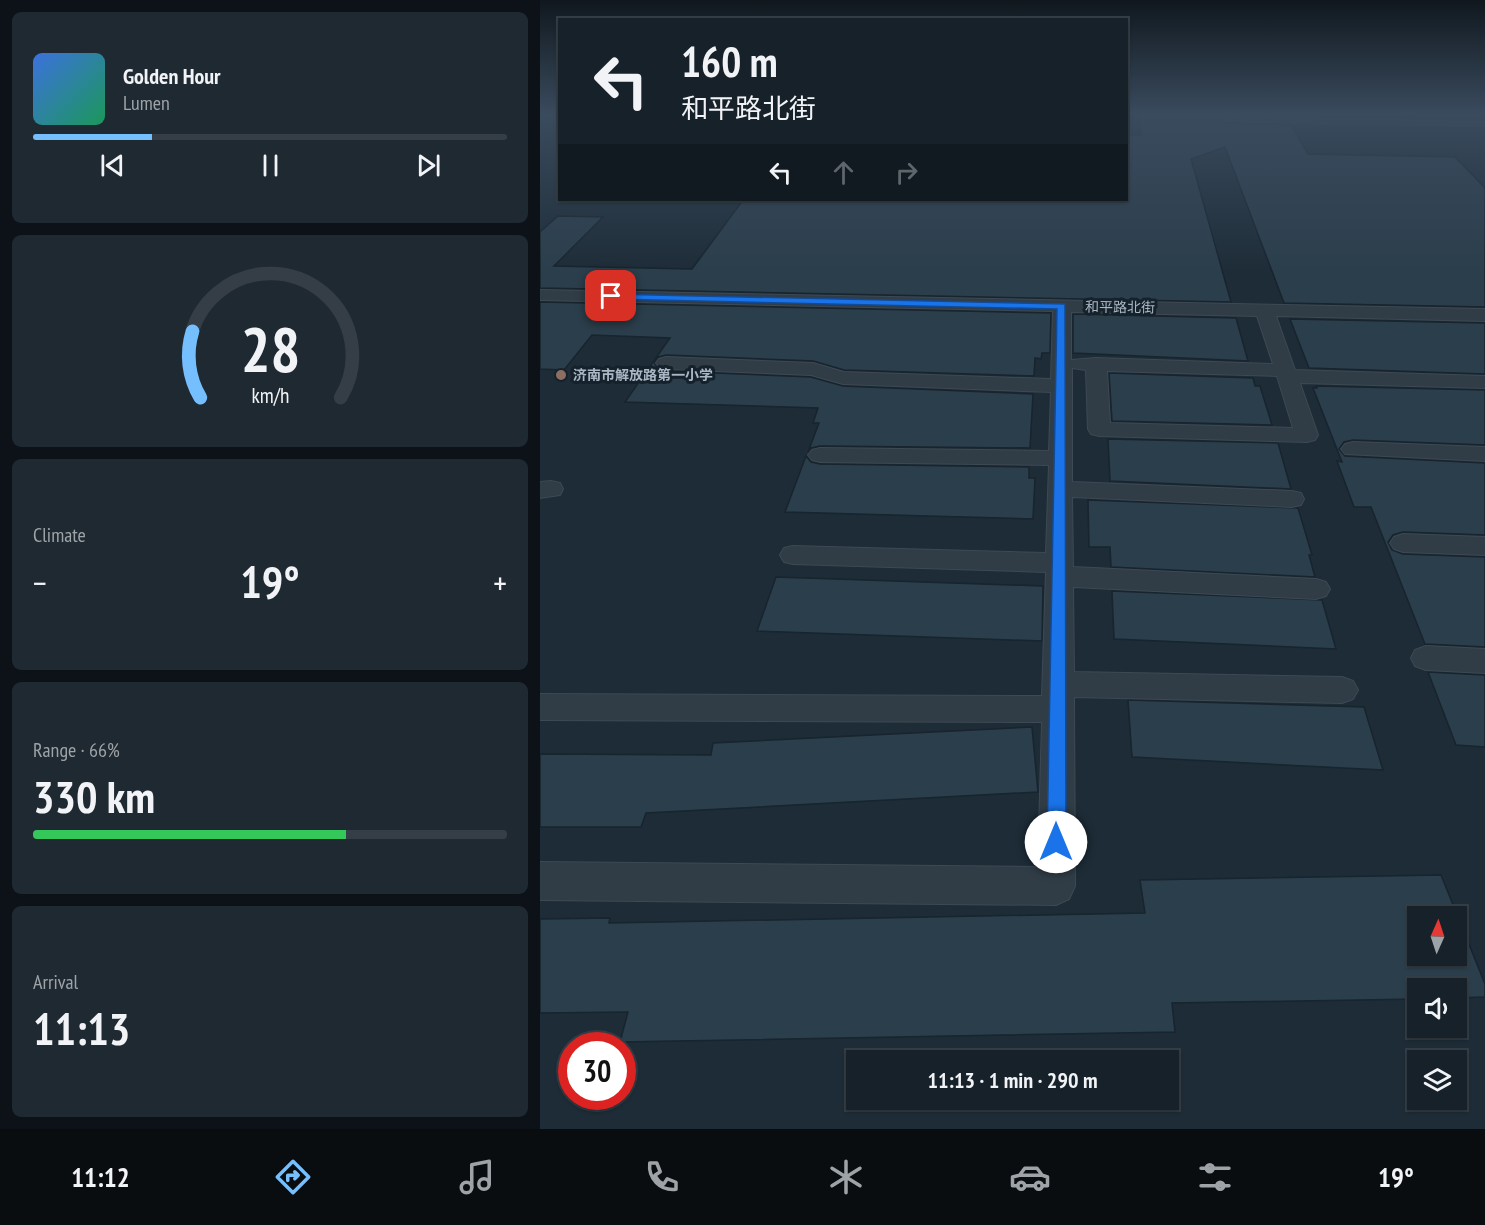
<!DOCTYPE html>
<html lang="en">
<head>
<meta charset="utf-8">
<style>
  :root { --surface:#162129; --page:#1f2931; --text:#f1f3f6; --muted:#9ea3a8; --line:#353e46; --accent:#75bfff }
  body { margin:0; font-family:"PT Sans Narrow","Noto Sans SC",sans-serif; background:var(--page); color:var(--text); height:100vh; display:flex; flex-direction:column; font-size:22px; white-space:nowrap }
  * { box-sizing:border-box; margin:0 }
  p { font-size:20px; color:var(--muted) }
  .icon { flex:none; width:33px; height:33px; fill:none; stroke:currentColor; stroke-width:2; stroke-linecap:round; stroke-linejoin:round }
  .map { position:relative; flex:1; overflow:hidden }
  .side { display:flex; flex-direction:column; gap:12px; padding:12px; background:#0c1217; width:540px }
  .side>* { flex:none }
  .top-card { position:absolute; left:18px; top:18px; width:570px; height:183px; border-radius:0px; box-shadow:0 2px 4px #0004,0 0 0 2px var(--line); background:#162129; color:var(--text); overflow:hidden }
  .needle { width:39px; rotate:3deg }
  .controls { position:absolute; left:867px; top:906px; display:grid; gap:12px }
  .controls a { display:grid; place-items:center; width:60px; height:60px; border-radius:0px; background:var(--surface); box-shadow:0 2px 4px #0004,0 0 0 2px var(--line); font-size:30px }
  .speed { position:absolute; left:18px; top:1032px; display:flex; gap:12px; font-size:30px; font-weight:700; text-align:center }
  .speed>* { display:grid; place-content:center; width:78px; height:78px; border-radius:50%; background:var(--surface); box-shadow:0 2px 4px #0004,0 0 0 2px var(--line); line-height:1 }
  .speed .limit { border:9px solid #d22; background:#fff; color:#111 }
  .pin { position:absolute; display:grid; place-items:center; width:51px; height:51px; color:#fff; margin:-26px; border-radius:12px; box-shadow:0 3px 9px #0006 }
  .me { position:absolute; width:66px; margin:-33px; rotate:0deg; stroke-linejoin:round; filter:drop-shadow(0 0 4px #0008) }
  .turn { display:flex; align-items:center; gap:21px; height:126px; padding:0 24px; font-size:27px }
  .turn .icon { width:78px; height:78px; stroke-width:2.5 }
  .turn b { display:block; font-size:42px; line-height:51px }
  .lanes { display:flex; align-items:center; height:57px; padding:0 24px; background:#0003; justify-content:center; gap:30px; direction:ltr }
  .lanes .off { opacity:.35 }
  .big { font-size:45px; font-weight:700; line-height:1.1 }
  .side .widget { flex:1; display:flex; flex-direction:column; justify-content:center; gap:9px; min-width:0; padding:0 21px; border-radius:9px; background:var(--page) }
  .side .dial { align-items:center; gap:0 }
  .dial svg { height:156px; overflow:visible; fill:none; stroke:var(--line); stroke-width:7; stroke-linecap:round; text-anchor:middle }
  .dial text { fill:var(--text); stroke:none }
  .song { display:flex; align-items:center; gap:18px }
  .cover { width:72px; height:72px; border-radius:9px; background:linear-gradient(135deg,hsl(220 70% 55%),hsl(150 70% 35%)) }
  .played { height:6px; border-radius:3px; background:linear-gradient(90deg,var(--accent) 25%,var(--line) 25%) }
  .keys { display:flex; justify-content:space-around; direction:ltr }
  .heat { display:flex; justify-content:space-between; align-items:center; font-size:33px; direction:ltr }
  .charge { height:9px; border-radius:4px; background:linear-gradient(90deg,#34c759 66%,var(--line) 0) }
  .trip { position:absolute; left:306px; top:1050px; width:333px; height:60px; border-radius:0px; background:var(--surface); box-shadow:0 2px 4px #0004,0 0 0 2px var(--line); font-weight:700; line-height:60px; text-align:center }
  .tab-bar { display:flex; height:96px; justify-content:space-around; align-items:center; background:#090d10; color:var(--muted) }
  .tab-bar .icon { width:42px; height:42px }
  .tab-bar .current { color:var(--accent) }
  .tab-bar b { font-size:27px; color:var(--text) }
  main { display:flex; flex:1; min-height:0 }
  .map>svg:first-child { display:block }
  .building { fill:#2b3e4b; stroke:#18242e; stroke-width:1.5; fill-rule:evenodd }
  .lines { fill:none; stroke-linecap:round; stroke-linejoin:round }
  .lane-casing { stroke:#3d4954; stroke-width:2 }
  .street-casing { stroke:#3d4954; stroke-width:2 }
  .lane { fill:#303d47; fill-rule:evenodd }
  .street { fill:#303d47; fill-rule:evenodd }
  .route { fill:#1a73e8; stroke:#114b97; stroke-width:1.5 }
  .education-dot { fill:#8d6e63; stroke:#16222b; stroke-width:2 }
  .labels { text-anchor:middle; stroke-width:6; stroke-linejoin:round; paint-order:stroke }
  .far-street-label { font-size:14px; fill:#aab8c5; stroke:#16222b }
  .far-poi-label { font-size:14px; font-weight:bold; fill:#aab8c5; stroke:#16222b; text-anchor:start }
</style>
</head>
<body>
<main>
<section class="side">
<div class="widget">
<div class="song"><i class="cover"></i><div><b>Golden Hour</b><p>Lumen</p></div></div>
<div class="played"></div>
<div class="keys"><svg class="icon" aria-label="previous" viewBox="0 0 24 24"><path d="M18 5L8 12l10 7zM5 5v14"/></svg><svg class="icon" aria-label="pause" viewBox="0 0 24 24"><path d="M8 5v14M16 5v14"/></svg><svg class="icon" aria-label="next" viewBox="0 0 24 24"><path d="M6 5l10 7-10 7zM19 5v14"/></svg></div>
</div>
<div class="widget dial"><svg viewBox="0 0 100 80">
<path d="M14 69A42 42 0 1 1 86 69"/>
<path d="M14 69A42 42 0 0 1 10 35" stroke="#75bfff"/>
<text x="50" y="56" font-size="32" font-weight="700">28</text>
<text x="50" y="72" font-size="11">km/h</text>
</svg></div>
<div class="widget"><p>Climate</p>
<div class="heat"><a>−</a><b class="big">19°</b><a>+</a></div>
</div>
<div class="widget"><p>Range · 66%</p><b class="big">330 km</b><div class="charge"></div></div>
<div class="widget"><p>Arrival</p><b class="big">11:13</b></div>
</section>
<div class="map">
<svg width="945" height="1129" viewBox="0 0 945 1129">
  <rect width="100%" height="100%" fill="#1d2c37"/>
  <path class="building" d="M598 114H677L684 123 751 125 768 154 915 157 945 188V307L744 303 685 147 651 159 691 302 0 288V232L18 216 63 217 14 266 152 269 203 200H586V135H601Z
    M0 302 511 313 510 353H502L501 359 495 358 494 376 304 370 273 361 126 355 118 357 114 362 117 368 126 371 271 377 303 386 493 394 490 448 280 446 271 448 268 452 279 423H273L278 408 85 402 130 338 52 335 24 370 0 369Z
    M533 314 696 318 708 361 533 353Z
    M750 319 945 323V374L769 368Z
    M569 373 713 378 715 386H720L732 425 572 421Z
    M776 386 945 390V445L813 440 804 442 799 449 805 456 945 463V535L863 532 853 535 848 542 852 550 863 554 945 557V647L885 644 831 507H814L797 461 802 462 773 388H777Z
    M568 439 738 443 751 489 570 481Z
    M266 456 271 462 280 464 489 467V478H495L493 519 245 512Z
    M548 500 758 508 772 555H769L775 577 571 567 570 547H549Z
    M236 577 503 586 502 641 217 631Z
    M572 591 782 600 796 649 574 639Z
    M888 672 945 675V747L916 745Z
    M588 700 824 707 843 770 592 757Z
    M492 727 498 792 106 813 101 827H0V754L171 755 173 743Z
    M901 875 945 984V997L916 998V988H878V999L632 1003 635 1032 80 1042 88 1012 0 1013V919L70 918 69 923 605 913 600 880ZM878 916H916V956H878Z"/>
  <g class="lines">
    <defs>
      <path id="lane" d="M679 114H685L686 117 945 122V126L684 121Z"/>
      <path id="street" d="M0 290 945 309V321L736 316 755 370 945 376V388L760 383 778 435 775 440 767 442 559 436 551 434 548 429 546 370 532 368V482L752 491 761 493 764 499 761 505 752 507 532 497 533 567 776 579 786 582 790 589 786 596 776 599 533 587 534 672 802 677 813 681 818 690 813 699 802 703 534 697 535 886 529 899 516 905 0 900V862L498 867 502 722 0 720V694L502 696 506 572 253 564 244 562 240 555 244 548 253 546 506 553 509 465 280 462 272 460 268 455 272 450 280 448 509 451 511 392 303 384 271 375 126 369 119 367 116 363 119 359 126 357 273 363 304 372 511 379 513 311 0 300ZM531 312 717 316 733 364 556 358 531 360ZM567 371 737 376 753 428 570 423Z
        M813 442 945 447V461L805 454 801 449 805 444Z
        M11 481 20 483 23 489 20 495 0 498V482Z
        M863 534 945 537V555L863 552 854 549 850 543 854 537Z
        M886 646 945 649V673L886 670 875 666 871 658 875 650Z"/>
    </defs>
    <use href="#lane" class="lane-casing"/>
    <use href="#street" class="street-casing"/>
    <use href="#lane" class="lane"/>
    <use href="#street" class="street"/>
  </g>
  <linearGradient id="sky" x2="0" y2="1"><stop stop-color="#10181e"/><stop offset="0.42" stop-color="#3a4b5e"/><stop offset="1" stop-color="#3a4b5e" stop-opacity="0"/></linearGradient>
  <rect width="945" height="272" fill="url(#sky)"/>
  <path class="route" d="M68 294 525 304 526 842 523 848 516 851 510 848 507 842 517 309 71 299 68 298Z"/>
  <circle class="education-dot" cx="21" cy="375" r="6"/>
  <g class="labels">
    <g class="far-street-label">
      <text transform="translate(580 307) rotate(1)" y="5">和平路北街</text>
    </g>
    <g class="far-poi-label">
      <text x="33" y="380">济南市解放路第一小学</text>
    </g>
  </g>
</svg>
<div class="controls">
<a><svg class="needle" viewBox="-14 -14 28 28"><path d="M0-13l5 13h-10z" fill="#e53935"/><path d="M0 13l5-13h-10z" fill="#9ea3a8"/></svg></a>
<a><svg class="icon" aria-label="sound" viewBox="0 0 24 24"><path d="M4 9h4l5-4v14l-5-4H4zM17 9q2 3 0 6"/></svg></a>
<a><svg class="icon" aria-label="layers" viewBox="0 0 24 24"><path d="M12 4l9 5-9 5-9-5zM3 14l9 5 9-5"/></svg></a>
</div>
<div class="speed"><div class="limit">30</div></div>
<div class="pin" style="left:71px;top:296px;background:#d93025"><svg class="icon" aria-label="arrive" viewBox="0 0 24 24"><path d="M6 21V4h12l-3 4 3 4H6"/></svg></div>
<svg class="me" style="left:516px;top:842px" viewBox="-20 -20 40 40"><circle r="19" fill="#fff"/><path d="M0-13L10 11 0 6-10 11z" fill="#1a73e8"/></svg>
<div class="trip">11:13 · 1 min · 290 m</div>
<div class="top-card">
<div class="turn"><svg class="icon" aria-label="left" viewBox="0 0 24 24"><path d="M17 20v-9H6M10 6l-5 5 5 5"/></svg><div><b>160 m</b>和平路北街</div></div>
<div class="lanes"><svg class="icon" aria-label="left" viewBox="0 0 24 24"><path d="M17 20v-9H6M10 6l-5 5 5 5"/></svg><svg class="icon off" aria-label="ahead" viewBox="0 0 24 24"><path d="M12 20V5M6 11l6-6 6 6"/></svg><svg class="icon off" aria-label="right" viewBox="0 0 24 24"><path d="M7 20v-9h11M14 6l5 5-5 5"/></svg></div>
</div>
</div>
</main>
<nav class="tab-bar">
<b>11:12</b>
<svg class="icon current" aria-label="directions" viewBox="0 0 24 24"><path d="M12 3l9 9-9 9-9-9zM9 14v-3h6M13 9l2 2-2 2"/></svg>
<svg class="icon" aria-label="music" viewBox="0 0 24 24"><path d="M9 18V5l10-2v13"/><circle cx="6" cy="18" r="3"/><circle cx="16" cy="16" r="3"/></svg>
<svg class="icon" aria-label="phone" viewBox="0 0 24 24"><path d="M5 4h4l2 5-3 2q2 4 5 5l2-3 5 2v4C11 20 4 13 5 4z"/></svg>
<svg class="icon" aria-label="climate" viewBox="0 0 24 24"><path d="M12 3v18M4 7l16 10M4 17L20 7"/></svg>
<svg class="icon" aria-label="car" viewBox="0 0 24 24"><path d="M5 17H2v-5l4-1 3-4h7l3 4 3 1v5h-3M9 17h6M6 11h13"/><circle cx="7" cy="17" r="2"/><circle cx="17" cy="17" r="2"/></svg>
<svg class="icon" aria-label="filters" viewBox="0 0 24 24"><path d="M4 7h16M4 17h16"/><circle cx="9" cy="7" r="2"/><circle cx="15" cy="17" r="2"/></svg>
<b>19°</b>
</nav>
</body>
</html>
